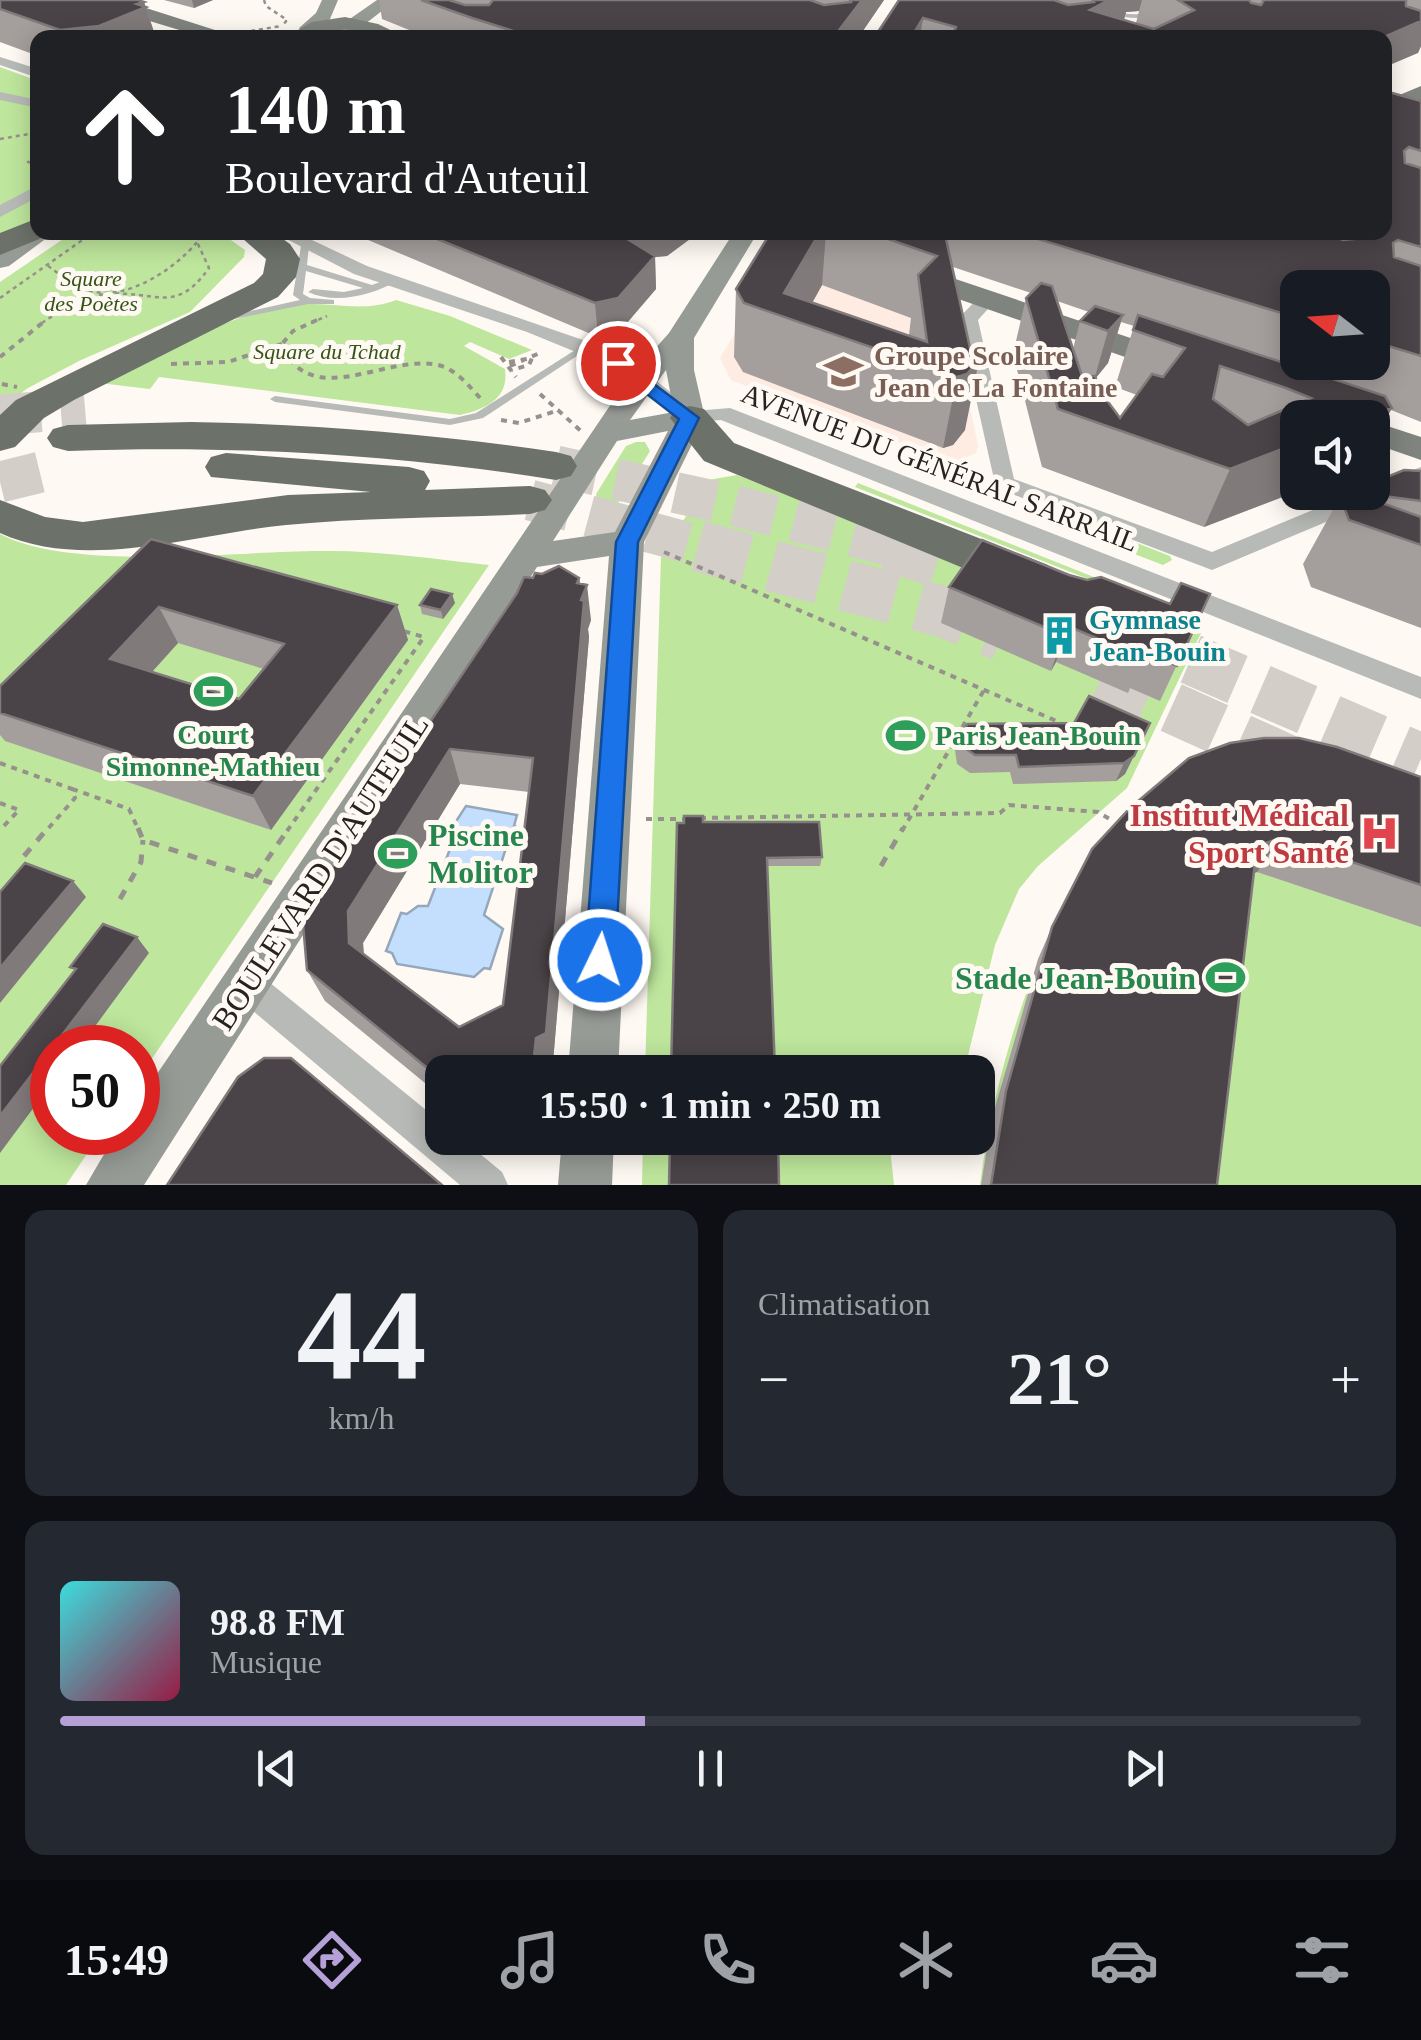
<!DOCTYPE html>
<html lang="fr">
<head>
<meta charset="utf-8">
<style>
  :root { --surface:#171b24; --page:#242831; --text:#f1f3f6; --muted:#9ea1a6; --line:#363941; --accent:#b5a1d8 }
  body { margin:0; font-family:Georgia,serif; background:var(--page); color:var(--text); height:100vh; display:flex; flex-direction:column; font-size:38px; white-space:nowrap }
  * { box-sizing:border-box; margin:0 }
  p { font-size:32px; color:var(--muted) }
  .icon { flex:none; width:55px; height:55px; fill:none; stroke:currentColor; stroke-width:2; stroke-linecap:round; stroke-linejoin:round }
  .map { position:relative; height:1185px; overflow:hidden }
  .details { display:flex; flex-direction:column; gap:25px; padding:25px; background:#0d0f14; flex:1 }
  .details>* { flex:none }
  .top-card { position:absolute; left:30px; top:30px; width:1362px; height:210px; border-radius:20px; box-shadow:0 5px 25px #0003; background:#202124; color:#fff; overflow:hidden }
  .needle { width:65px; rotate:287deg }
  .buttons { position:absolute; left:1280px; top:270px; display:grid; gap:20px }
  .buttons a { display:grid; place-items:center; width:110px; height:110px; border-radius:20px; background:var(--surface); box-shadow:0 5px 25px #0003; font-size:50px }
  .speed { position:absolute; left:30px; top:1025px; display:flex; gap:20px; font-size:50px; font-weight:700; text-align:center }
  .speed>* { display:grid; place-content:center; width:130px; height:130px; border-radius:50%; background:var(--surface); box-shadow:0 5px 25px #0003; line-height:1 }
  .speed .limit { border:15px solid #d22; background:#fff; color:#111 }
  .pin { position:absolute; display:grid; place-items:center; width:85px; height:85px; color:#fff; margin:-42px; border:5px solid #fff; border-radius:50%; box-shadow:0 2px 10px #0007 }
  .me { position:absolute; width:110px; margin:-55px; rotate:4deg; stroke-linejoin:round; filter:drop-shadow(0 0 8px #0008) }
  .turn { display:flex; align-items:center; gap:35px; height:210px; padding:0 30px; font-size:45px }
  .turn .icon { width:130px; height:130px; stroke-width:2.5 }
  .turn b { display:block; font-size:70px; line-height:85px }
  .big { font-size:75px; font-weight:600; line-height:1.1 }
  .details .tile { flex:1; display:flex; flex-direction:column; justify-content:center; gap:15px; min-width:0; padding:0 35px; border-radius:20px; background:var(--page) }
  .details .dial { align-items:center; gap:0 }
  .dial b { font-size:130px; line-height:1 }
  .song { display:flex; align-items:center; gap:30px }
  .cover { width:120px; height:120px; border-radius:15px; background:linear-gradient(135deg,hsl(180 70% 55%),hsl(340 70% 35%)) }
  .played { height:10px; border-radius:5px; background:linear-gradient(90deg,var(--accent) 45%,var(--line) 45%) }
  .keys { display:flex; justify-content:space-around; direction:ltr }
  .heat { display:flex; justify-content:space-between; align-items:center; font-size:55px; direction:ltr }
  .details .tiles { flex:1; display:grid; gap:25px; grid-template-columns:1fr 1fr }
  .tile:last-child { grid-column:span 2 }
  .trip { position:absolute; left:425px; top:1055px; width:570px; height:100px; border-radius:20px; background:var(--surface); box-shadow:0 5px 25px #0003; font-weight:600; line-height:100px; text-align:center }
  .dock { display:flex; height:160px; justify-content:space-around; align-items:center; background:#090b0e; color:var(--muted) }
  .dock .icon { width:70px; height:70px }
  .dock .selected { color:var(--accent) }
  .dock b { font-size:45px; color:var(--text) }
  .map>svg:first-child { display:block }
  .education { fill:#feebe2 }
  .green { fill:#bee69c }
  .water { fill:#c4dffd; stroke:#95a7bb; stroke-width:2.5 }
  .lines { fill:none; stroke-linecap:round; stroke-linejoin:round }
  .highway-tunnel-far1 { stroke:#d4cec9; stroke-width:41; stroke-dasharray:41 20; stroke-linecap:butt }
  .highway-tunnel { stroke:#d4cec9; stroke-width:51; stroke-dasharray:51 25; stroke-linecap:butt }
  .path-far2 { stroke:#96918d; stroke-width:2.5; stroke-dasharray:4 4; stroke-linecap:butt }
  .path-far1 { stroke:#96918d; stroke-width:4; stroke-dasharray:6 6; stroke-linecap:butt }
  .path { stroke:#96918d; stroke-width:5; stroke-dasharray:10 10; stroke-linecap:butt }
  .lane { fill:#b7bab6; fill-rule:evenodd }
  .street { fill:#b7bab6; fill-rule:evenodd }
  .secondary { fill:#979b96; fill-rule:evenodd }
  .primary { fill:#80847e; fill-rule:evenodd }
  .highway { fill:#6c716a; fill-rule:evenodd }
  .wall { fill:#a49e9d; fill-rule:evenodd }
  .shaded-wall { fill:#807a7b }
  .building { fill:#4a4347; stroke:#807a7b; stroke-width:2.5; fill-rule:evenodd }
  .route { fill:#1a73e8; stroke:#114b97; stroke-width:2.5 }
  .labels { text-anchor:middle; stroke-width:10; stroke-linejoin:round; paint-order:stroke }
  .far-park-label { font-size:22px; font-style:italic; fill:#375418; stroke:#fff9f3 }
  .education-label { font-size:28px; font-weight:bold; fill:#785e54; stroke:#fff9f3; text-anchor:start }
  .street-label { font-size:28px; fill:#262321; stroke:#fff9f3 }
  .culture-label { font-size:28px; font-weight:bold; fill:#0d838f; stroke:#fff9f3; text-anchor:start }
  .leisure-label { font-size:28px; font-weight:bold; fill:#27864d; stroke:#fff9f3 }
  .near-health-label { font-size:32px; font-weight:bold; fill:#be3a42; stroke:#fff9f3; text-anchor:end }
  .near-leisure-label { font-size:32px; font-weight:bold; fill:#27864d; stroke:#fff9f3; text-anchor:start }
  .near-street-label { font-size:32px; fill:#262321; stroke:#fff9f3 }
</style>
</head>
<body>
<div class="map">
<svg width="1421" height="1185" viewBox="0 0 1421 1185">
  <rect width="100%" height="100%" fill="#fff9f3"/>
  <path class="education" d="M783 276 951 312 978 446 976 453 956 462 938 460 731 380 720 358 765 283Z"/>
  <path class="green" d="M0 67 38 81 37 220 0 239Z
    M72 233H221L245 250 244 257 190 312 79 361 28 388 0 408V282Z
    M396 300 450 316 532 350 509 359 470 342 464 346 505 369C509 399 486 409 460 415L159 377 150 389 99 383C157 355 218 319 283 306 322 298 359 315 396 300Z
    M636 442H645L650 451 614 510 604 512 598 509 596 494 626 446Z
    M737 475 979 568 1165 619 1201 633 1127 788 1038 866 1019 889 995 945 964 1072H645L661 557 708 480Z
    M858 483 1169 607 1167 610 855 487Z
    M1038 504 1170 556 1172 560 1163 565 1033 515 1029 511Z
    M0 534C72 572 236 551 320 551 377 550 433 559 489 565L138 1079V1048H52V1132L101 1133 66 1185H0Z
    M1421 821V1185H980C992 1087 1027 968 1077 882Z
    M643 1138H889L894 1185H642Z"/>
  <path class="water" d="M466 806 517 815 514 826 519 828 516 840 509 839 484 915 503 929 490 969 484 968 474 977 397 964 392 953 386 951 401 913 407 914 418 906H428L457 831 451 829Z"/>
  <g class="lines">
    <path class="highway-tunnel-far1" d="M0 415 85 408
      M556 466 732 505 898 548
      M0 482 53 469
      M530 500 708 548"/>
    <path class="highway-tunnel" d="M698 546 944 612 1002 636
      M889 546 1022 590
      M1121 629 1421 759
      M1102 676 1421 821"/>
    <path class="path-far2" d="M264 0 266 6 287 20 283 25
      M251 31 281 26
      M0 139 29 134
      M36 157 28 162 38 164
      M48 266C61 275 74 287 90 291 127 301 175 269 197 242L189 232
      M0 298 81 241 102 232
      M42 323C61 310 84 295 108 294 155 290 175 316 209 268L197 242 201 232
      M311 323 327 316"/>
    <path class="path-far1" d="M317 320 293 331 282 344C309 413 388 353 438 365 456 369 469 386 481 399
      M0 357 46 320
      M501 357 516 377
      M509 362 532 358 529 365 512 370
      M171 364 228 362 282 344
      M510 366 542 352
      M2 384 17 387
      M540 394 581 431
      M501 420 519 423 559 410
      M664 552 1061 723
      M0 763 72 789 75 798 46 831
      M72 789 129 809 139 831
      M0 803 19 810 0 830
      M700 818 1000 813 1009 805 1098 812 1113 821
      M646 819H686
      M287 831 424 637 403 631
      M902 831 984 690"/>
    <path class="path" d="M138 828 143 840 272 883
      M24 856 48 828
      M881 866 903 828
      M255 877 289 828
      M120 899 141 862 143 840"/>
    <path class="lane" d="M1090 0C1100 1 1104 6 1112 10 1126 16 1140 14 1154 13L1157 15C1133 22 1110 17 1090 0Z
      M305 243 309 246 307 265 372 285 394 277 399 280C373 295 336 305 308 292L313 289 344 292 363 288 306 271 303 294 310 298 334 300V304H308L224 321V317L300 300 293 295 301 246Z
      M583 345 586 346V350L483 418 450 425 275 402 270 399 275 396 450 419 476 413Z"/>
    <path class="street" d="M0 57 38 69V78L0 65Z
      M0 92 38 100V108L0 100Z
      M38 185V197L0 217V205Z
      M273 232H295L367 266 583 340 634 363 694 411 730 408 1421 677V699L721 420 683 423 610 366 527 332 354 274Z
      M988 293 997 299 978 320 1014 479 1212 552 1356 492H1372V486L1421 467V482L1212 570 996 488 958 319 981 295Z
      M246 968 258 973 442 1123V1138H461L502 1172 508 1185H460L234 995 229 984 234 973Z"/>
    <path class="secondary" d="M322 0H338L330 19 314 32H302L299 28 316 13Z
      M377 0H396L347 38H329L331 32Z
      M38 226V232H55L9 266 0 268V250Z
      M734 232H758L694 338V370L705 418 644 542 618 1072H568L609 556 537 567 144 1185H86L117 1132H138V1102L628 379 669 333ZM666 370 674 412 630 420ZM668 431 615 532 553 541 617 441Z
      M562 1138H614L612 1185H558Z"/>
    <path class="primary" d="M90 0H121L240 38H206L93 4Z
      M345 17 378 24 407 38H378L345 29 310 38H284L312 22Z
      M1421 86V102L1385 117V101Z
      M908 263 1190 358 1195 365 1190 372H1168L898 278 894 272 898 266Z
      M1372 421 1421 437V460L1372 443Z"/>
    <path class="highway" d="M38 218V232L49 235 0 255V233Z
      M235 232H273L290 244 300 259 296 277 278 297 74 400 44 418 15 447 0 451V415L16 400 254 283 263 274 266 259Z
      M690 406 704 409 734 443 1048 565 1054 577 1048 589 1031 594 1014 589 704 461 670 418 676 409Z
      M191 422C313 424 434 434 556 452L571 456 577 466 571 476 556 480C394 454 232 445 68 451L53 447 47 438 53 429 68 425Z
      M226 453 409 467 424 471 430 481 425 490 530 486 545 490 552 500 545 510 530 514C449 518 366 517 286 525 195 534 86 572 0 533V500L45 517 83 522 288 495 371 492 211 477 205 467 211 457Z"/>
  </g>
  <path class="wall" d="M0 0 144 2 156 38H38V56L0 42Z
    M164 0H213L194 8Z
    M379 0H884L858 38H429L382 19Z
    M899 0H1421V46L1418 53 1385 38H874ZM1139 11 1136 23 1124 20 1126 12Z
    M1385 91 1421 101V422L1391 410 1372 443V418H1298V491L1204 527 1042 467 1013 354 1026 298 1031 293 953 267 965 430 953 445 943 448 743 372 734 357 736 289 771 232H1385ZM822 285 911 318 909 335 812 303ZM1298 288H1372V362H1298ZM1057 301 1089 312 1080 321 1073 349ZM1121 322 1134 326 1115 387 1137 395 1120 418 1100 391 1096 378 1108 363Z
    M324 232H694V236L667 256 655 257 656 289 620 331 598 337 361 237 327 235Z
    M1421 471V628L1311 587 1303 564 1340 497Z
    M151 539 397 605 408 640 271 830 5 741 0 735V686ZM178 643 264 669 239 699 152 672Z
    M1069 575 1170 604 1210 594 1160 701 1130 688 1128 693 1056 662 1051 671 941 623 949 587Z
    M533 578H579L591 620 588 629 589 637 553 1062 544 1067V1072H442V1097L325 1001 307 970ZM460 784 529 792 503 1005 459 1027 364 954 363 943Z
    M455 603 443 619 422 614 420 605Z
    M1150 723 1125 774 1116 781 1013 784 1010 772 970 773 957 764 955 750 960 733Z
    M1421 777V927L1257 872 1254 873 1217 1185H981L992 1118 1038 959 1052 927Z
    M703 822 822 857 820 866H768Z"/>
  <path class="shaded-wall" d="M192 0H213L194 8Z
    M862 0H884L858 38H833Z
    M1109 0H1142L1139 11 1126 12 1123 23 1090 10Z
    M144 2 156 38H63L60 30Z
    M923 18 920 38H911Z
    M1421 21V46L1418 53 1385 67V38H1382Z
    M613 232H694V236L667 256 655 257 656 289 620 331 598 337 595 303Z
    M820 232H826L822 285 801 323 784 293Z
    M1123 315 1108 363 1094 380 1108 331Z
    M979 360 965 430 953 445 943 448 957 377Z
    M1392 408 1372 443V418H1366Z
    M1298 443V491L1204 527 1230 469Z
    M579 578 582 599 587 585 591 620 588 629 589 637 553 1062 544 1067V1072H535L533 1066 577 583Z
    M452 594 455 603 443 619 441 610Z
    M397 605 408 640 271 830 253 796Z
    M159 607 178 643 131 695 110 659Z
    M1068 626 1056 662 1051 671 1063 635Z
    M1150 723 1125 774 1116 781 1124 763Z
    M450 749 460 784 363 943 365 974 349 943 348 911Z
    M1280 838 1257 872 1235 879 1257 846Z
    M73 881 86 897 0 1003V968Z
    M137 937 149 953 79 1048H52V1083L0 1153V1116Z"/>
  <path class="building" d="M0 0H138L144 2 137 4 146 7 99 26 60 30 0 9Z
    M421 0H449L465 5H489L493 0H810L824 5 851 2 850 0H862L833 38H536L472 18Z
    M899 0H1054L1068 5 1094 2 1093 0H1109L1090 10 1154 29 1194 10 1178 0H1249L1251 3 1261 5 1264 0H1406V6L1421 11V21L1382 38H951L956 27 923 18 911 38H874Z
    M1385 91 1421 101V151L1409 147 1404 151 1405 163 1421 168V247L1398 240 1393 243 1394 257 1421 266V356L1372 341V288H1298V318L1015 232H1324L1343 240 1376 237 1365 232H1385Z
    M420 232H616L655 256 618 298 595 303Z
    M771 232H820L784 293 927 342 918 275 937 256 868 232H927L946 239 972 357 979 360 967 374 957 377 744 303 736 289Z
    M1041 283 1052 286 1082 376H1095L1100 391 1120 418 1152 374 1163 377 1185 348 1133 330 1138 315 1385 396 1392 408 1366 418H1298V443L1230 469 1058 409 1026 298ZM1220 366 1286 388 1311 398 1248 425 1213 399Z
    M1095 306 1123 315 1108 331 1080 321Z
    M1404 470 1421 471V501L1383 496 1382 503 1421 517V545L1349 520 1340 497 1350 492H1372V483Z
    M151 539 397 605 253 796 0 713V686ZM159 607 284 644 239 699 110 659Z
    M982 540 1069 575 1087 580 1101 577 1170 604 1181 583 1210 594 1177 666 1145 653 1143 658 1068 626 1063 635 949 587Z
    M559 566 579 578 577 583 587 585 581 600 584 601 546 1033 536 1038 533 1066 515 1067 517 1072H442V1080L307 970 302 912 517 593 524 577 533 578 535 573 542 574ZM450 749 533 758 503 1005 459 1027 349 943 348 911Z
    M431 589 452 594 441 610 420 605Z
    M1089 696 1150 723 1134 756 1124 763 1019 767 1016 755H975L962 746 960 733 968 724 1074 723Z
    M1264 738H1299L1337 747 1421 777V885L1280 838 1257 846 1217 1185H991L1006 1091 1052 927 1092 849 1130 808 1189 758 1230 743Z
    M684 816H703V822H819L822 857 767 858 775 1072H671L677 823H684Z
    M25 863 73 881 0 968V892Z
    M103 924 137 937 0 1116V1066L76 969 70 967Z
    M264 1058H291L442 1185H167L238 1077Z
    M670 1138H778L779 1185H669Z"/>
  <path class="route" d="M618 357 699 418 638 542 615 960 611 970 600 974 589 970 585 960 616 542 679 419 612 367V359Z"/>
  <defs>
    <symbol id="school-bare" viewBox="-9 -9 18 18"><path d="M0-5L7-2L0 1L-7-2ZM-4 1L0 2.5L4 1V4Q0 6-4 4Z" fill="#8d6e63" stroke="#fff9f3" stroke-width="2.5" paint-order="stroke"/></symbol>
    <symbol id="building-bare" viewBox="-9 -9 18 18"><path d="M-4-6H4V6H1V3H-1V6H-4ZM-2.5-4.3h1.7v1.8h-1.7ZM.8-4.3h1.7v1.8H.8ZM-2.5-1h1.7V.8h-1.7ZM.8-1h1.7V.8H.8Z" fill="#0f9aa8" stroke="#fff9f3" stroke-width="2.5" paint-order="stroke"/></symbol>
    <symbol id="stadium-bare" viewBox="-9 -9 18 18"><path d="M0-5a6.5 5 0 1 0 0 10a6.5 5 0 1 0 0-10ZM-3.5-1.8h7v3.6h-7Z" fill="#2e9e5b" stroke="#fff9f3" stroke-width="2.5" paint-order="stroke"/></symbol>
    <symbol id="hospital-bare" viewBox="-9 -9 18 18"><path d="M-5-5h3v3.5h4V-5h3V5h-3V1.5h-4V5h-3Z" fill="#e0444e" stroke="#fff9f3" stroke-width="2.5" paint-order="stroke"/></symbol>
  </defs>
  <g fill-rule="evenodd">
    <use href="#school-bare" x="816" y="344" width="55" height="55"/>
    <use href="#building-bare" x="1032" y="608" width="55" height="55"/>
    <use href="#stadium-bare" x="186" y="664" width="55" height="55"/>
    <use href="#stadium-bare" x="878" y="708" width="55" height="55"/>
    <use href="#hospital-bare" x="1352" y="806" width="55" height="55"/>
    <use href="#stadium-bare" x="370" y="826" width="55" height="55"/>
    <use href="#stadium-bare" x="1198" y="950" width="55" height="55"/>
  </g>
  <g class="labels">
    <g class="far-park-label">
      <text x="91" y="286">Square<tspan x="91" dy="25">des Poètes</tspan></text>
      <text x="327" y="359">Square du Tchad</text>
    </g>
    <g class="education-label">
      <text x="874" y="365">Groupe Scolaire<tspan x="874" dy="32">Jean de La Fontaine</tspan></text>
    </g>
    <g class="street-label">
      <text transform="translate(940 467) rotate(21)" y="10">AVENUE DU GÉNÉRAL SARRAIL</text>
    </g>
    <g class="culture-label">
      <text x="1089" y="629">Gymnase<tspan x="1089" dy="32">Jean-Bouin</tspan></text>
    </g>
    <g class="leisure-label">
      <text x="213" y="744">Court<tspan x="213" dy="32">Simonne-Mathieu</tspan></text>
      <text x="935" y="745" text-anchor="start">Paris Jean-Bouin</text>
    </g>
    <g class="near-health-label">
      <text x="1349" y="826">Institut Médical<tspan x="1349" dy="37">Sport Santé</tspan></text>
    </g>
    <g class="near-leisure-label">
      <text x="428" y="846">Piscine<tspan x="428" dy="37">Molitor</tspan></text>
      <text x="1196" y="989" text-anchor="end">Stade Jean-Bouin</text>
    </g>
    <g class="near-street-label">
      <text transform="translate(320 872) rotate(-57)" y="11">BOULEVARD D'AUTEUIL</text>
    </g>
  </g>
</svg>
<div class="buttons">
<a><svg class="needle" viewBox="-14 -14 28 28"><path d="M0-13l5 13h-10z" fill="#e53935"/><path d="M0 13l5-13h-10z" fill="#9ea1a6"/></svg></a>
<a><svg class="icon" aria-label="sound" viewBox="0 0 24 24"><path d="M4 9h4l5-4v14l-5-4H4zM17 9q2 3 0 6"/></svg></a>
</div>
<div class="speed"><div class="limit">50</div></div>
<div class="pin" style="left:618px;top:363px;background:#d93025"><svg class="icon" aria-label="arrive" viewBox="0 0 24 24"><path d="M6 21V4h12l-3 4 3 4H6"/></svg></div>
<svg class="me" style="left:600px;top:960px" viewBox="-20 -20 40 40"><circle r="17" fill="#1a73e8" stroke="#fff" stroke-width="3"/><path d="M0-11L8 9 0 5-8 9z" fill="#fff"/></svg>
<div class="trip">15:50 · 1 min · 250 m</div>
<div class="top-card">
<div class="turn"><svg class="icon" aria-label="ahead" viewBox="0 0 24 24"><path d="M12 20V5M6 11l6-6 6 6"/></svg><div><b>140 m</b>Boulevard d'Auteuil</div></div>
</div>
</div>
<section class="details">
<div class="tiles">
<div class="tile dial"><b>44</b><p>km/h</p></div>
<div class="tile"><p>Climatisation</p>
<div class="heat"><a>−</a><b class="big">21°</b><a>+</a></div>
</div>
<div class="tile">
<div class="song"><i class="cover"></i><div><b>98.8 FM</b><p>Musique</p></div></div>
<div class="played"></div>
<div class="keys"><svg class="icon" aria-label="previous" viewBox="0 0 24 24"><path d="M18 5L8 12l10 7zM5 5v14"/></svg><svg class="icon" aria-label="pause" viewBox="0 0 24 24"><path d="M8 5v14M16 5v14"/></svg><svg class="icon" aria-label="next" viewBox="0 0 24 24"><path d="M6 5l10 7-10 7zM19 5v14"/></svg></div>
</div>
</div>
</section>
<nav class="dock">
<b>15:49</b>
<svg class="icon selected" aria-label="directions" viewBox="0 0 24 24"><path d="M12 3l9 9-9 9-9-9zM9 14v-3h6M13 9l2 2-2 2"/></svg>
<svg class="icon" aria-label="music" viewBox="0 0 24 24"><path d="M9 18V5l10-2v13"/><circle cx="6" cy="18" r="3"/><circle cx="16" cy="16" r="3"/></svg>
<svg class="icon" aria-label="phone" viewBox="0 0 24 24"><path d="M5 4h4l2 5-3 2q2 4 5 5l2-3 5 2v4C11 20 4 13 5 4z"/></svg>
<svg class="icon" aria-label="climate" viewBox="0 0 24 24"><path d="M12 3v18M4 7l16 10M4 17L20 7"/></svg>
<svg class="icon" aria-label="car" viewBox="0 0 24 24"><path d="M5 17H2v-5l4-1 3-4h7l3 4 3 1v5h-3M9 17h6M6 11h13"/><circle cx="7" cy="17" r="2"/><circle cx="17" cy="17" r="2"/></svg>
<svg class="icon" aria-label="filters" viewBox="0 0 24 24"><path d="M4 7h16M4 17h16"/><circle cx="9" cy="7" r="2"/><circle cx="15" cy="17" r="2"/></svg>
</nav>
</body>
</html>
